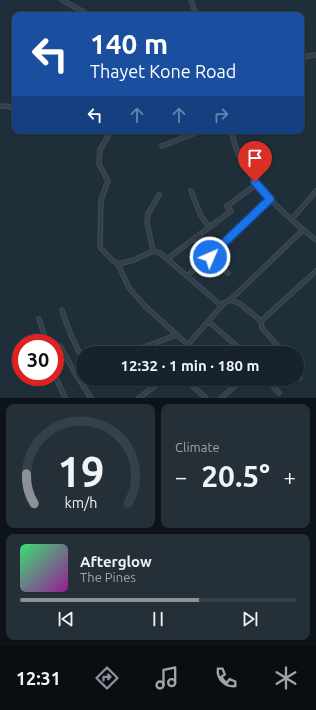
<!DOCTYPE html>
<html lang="en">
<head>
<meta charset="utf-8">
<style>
  :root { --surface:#17232c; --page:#242f38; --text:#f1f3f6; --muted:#9ea4a9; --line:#364048; --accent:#8c9099 }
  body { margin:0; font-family:Ubuntu,sans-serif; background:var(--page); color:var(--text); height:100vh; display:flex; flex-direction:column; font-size:15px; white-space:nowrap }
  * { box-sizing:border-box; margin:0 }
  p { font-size:13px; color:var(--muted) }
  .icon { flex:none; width:22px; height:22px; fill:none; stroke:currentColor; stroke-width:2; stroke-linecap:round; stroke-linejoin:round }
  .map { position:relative; height:398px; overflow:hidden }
  .sheet { display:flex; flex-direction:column; gap:6px; padding:6px; background:#0d1318; flex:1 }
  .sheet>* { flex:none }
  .guide { position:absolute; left:12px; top:12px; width:292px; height:122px; border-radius:8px; box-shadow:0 1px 3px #0004,0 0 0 1px var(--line); background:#1a4fa0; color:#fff; overflow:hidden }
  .speed { position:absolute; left:12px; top:334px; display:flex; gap:8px; font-size:20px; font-weight:700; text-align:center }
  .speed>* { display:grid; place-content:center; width:52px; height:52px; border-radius:50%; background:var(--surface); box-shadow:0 1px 3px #0004,0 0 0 1px var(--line); line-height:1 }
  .speed .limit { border:6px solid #d22; background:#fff; color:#111 }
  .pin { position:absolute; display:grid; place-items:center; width:34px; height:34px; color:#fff; margin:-41px -17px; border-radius:50% 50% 50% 0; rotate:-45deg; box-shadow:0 0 4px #0007 }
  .pin .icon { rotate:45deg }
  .me { position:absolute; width:44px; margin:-22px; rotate:45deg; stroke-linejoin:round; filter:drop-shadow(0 0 3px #0008) }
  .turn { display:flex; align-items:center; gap:14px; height:84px; padding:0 12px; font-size:18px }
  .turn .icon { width:52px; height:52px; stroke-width:2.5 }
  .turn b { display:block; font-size:28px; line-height:34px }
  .lanes { display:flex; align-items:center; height:38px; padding:0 12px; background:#0003; justify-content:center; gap:20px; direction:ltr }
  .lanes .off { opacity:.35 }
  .big { font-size:30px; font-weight:700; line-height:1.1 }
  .sheet .card { flex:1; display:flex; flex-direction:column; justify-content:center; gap:6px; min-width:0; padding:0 14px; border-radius:8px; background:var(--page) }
  .sheet .dial { align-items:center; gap:0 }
  .dial svg { height:104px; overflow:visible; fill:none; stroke:var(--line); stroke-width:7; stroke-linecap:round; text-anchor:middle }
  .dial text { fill:var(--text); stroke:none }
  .song { display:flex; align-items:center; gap:12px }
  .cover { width:48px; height:48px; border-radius:6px; background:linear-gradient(135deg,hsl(140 70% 55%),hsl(300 70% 35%)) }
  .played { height:4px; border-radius:2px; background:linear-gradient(90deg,var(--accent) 65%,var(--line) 65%) }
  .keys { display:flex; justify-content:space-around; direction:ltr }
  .heat { display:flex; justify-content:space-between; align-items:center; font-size:22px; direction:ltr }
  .sheet .tiles { flex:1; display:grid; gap:6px; grid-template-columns:1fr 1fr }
  .card:last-child { grid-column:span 2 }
  .trip { position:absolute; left:76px; top:346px; width:228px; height:40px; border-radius:20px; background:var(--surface); box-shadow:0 1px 3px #0004,0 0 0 1px var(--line); font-weight:700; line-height:40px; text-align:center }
  .menu { display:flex; height:64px; justify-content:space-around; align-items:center; background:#090e12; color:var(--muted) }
  .menu .icon { width:28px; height:28px }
  .menu .current { color:var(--accent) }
  .menu b { font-size:18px; color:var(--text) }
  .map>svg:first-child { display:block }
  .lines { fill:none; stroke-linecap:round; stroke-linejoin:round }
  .minor-casing { stroke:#3f4c57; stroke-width:5.5 }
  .minor { stroke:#33404a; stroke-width:3.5 }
  .route-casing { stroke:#114b97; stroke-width:10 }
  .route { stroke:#1a73e8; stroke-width:7 }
</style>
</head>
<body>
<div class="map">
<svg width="316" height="398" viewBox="0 0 316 398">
  <rect width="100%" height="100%" fill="#1f2f3a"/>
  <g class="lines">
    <defs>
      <path id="minor" d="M62 0 89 15
        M191 0 196 15
        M301 57 316 55
        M0 106 15 107
        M111 131 100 150 99 164 108 181 101 200 100 247 113 261 118 264 129 288 145 306 188 345
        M231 131C234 140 236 151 241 160 259 192 287 217 316 240
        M162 146 201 131
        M191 191 201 216 209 227
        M292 219 316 191
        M153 251 147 222 148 214 159 195
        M209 256 228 273
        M167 259 231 211 227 206 257 184
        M118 264 134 260 153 251 160 253 222 306
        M187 276 220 247 270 199
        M230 300 303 230
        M62 310C67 327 74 343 83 359
        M39 319 47 343
        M208 321 245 353
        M261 321 262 328 284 353
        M186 347 193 353
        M55 348 60 346 75 373 83 370
        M128 353 176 335
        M183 353 185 348 224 303 230 300 239 303 261 321 316 271
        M75 373 91 398
        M297 373 300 378
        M55 376 65 398
        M182 379 188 382 206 398
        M267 379 279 393
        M139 398 161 381 167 379
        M221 398 243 379"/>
    </defs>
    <use href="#minor" class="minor-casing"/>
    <use href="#minor" class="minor"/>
  </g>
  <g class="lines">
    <defs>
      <path id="route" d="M210 257V256L270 199 255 182"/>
    </defs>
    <use href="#route" class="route-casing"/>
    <use href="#route" class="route"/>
  </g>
</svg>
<div class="speed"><div class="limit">30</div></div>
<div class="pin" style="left:255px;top:182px;background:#d93025"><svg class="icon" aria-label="arrive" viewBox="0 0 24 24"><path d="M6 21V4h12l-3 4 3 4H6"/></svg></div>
<svg class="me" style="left:210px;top:257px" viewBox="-20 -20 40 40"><circle r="17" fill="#1a73e8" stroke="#fff" stroke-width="3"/><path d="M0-11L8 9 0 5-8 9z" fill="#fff"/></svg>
<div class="trip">12:32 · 1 min · 180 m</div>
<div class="guide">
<div class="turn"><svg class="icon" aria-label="left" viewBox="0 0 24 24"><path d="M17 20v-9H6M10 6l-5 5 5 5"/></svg><div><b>140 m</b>Thayet Kone Road</div></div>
<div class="lanes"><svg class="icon" aria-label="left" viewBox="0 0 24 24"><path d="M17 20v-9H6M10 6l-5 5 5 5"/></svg><svg class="icon off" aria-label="ahead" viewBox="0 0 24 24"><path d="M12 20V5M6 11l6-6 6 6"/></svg><svg class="icon off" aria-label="ahead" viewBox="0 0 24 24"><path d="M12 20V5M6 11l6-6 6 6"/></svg><svg class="icon off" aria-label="right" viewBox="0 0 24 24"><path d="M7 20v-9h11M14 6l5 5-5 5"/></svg></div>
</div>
</div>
<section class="sheet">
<div class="tiles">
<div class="card dial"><svg viewBox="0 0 100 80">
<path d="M14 69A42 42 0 1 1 86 69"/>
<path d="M14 69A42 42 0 0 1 8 46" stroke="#8c9099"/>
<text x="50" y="56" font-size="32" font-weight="700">19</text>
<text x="50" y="72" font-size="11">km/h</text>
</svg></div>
<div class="card"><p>Climate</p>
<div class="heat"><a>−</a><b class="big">20.5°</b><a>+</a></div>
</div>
<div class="card">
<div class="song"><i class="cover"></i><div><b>Afterglow</b><p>The Pines</p></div></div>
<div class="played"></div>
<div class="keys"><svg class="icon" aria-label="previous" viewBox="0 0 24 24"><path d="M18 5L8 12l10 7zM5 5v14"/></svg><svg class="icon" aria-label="pause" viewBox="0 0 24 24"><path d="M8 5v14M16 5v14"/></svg><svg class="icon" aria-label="next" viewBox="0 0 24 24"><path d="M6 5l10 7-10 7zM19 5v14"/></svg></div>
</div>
</div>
</section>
<nav class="menu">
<b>12:31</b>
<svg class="icon current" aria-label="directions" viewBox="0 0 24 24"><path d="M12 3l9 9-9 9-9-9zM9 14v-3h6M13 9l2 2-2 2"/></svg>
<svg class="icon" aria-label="music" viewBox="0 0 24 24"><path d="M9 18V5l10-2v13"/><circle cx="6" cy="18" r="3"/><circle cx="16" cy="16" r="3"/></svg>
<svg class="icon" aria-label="phone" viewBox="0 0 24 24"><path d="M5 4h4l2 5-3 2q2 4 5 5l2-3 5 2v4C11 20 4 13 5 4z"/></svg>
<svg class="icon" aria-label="climate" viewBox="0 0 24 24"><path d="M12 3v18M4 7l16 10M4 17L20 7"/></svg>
</nav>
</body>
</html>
